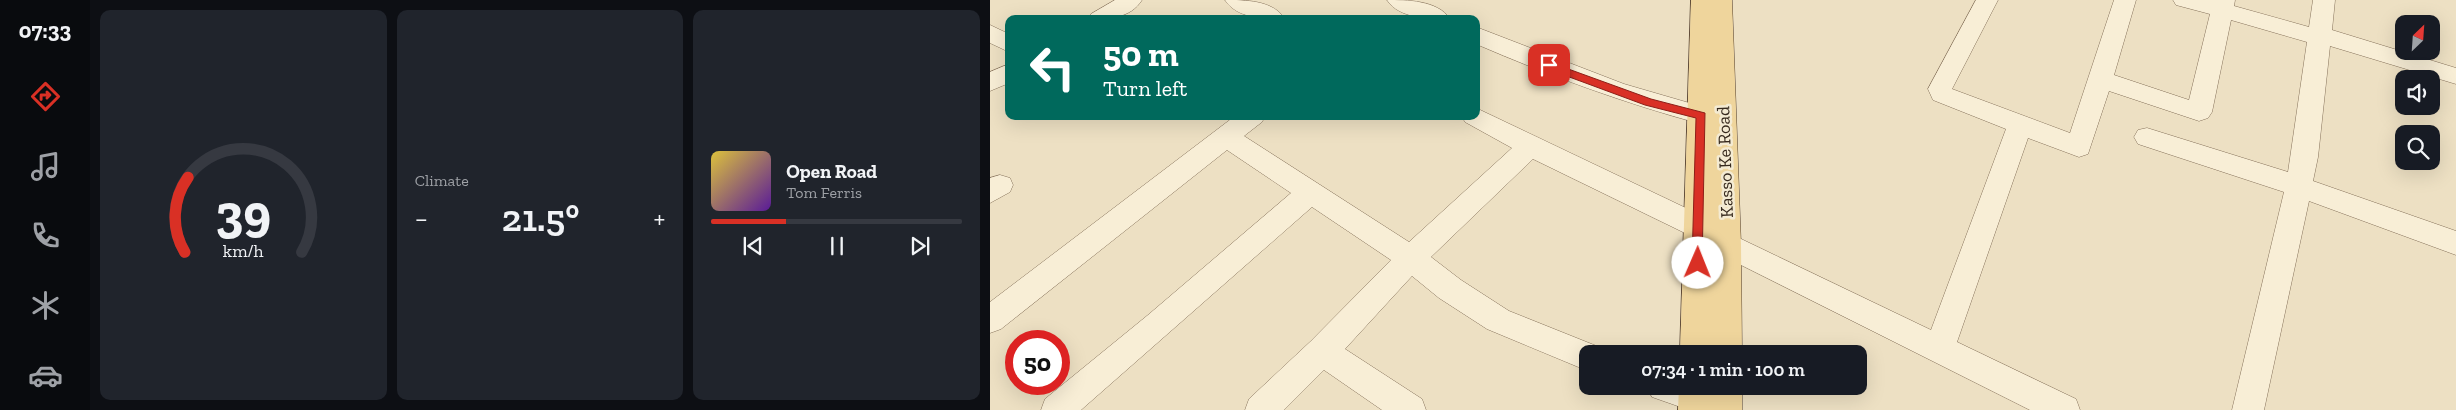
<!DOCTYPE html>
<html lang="en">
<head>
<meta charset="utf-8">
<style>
  :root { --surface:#171b24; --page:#20242c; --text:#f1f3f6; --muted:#9ea1a6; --line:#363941; --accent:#d93025 }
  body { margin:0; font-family:"Zilla Slab",serif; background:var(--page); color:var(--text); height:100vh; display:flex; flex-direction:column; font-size:19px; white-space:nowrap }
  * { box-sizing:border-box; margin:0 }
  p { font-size:16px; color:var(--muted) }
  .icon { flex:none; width:28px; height:28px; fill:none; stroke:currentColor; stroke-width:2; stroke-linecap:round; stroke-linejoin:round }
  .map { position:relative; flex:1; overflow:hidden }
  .panel { display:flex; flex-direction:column; gap:10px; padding:10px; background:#0d0f14; width:900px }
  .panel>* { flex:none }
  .guide { position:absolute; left:15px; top:15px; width:475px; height:105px; border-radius:10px; box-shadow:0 5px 20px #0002; background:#00695c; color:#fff; overflow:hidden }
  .needle { width:32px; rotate:25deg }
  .tools { position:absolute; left:1405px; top:15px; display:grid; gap:10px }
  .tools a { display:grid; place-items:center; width:45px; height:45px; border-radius:10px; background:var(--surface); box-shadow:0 5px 20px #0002; font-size:25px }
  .speed { position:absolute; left:15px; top:330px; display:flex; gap:10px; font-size:25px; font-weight:700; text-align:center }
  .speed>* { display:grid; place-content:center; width:65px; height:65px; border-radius:50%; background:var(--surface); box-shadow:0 5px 20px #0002; line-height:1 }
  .speed .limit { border:8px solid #d22; background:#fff; color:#111 }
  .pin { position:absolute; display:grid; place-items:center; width:42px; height:42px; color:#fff; margin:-21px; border-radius:10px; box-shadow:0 2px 8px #0006 }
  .me { position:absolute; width:55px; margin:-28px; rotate:1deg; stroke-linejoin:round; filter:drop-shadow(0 0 4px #0008) }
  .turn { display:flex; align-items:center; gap:18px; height:105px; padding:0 15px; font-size:22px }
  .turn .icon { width:65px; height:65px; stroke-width:2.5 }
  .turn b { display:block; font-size:35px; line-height:42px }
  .big { font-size:38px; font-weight:600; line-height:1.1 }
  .panel .card { flex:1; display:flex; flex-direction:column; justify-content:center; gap:8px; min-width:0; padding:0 18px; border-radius:10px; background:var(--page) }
  .panel .dial { align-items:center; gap:0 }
  .dial svg { height:130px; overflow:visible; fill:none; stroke:var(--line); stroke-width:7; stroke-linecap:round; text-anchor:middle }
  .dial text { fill:var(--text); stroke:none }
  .song { display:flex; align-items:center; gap:15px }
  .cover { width:60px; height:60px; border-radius:8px; background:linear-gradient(135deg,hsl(50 70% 55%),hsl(270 70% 35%)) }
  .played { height:5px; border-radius:2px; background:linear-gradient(90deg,var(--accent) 30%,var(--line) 30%) }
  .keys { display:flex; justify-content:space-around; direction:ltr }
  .heat { display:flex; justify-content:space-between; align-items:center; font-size:28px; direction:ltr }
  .panel .tiles { flex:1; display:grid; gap:10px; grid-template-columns:repeat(3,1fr) }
  .trip { position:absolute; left:589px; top:345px; width:288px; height:50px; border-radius:10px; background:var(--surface); box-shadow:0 5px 20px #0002; font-weight:600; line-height:50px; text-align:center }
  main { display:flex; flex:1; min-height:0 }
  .menu { display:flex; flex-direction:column; width:90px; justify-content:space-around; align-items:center; background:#090b0e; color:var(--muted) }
  .menu .icon { width:35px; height:35px }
  .menu .current { color:var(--accent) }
  .menu b { font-size:22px; color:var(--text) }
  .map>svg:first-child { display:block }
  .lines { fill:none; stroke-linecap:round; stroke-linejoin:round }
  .minor-casing { stroke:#86725b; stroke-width:1 }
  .major-casing { stroke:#54402f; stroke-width:1 }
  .minor { fill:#f8eed6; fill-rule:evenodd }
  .major { fill:#efd59c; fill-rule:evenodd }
  .route { fill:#d93025; stroke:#8d1f18 }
  .labels { text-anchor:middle; stroke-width:5; stroke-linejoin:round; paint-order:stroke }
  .street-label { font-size:18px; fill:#372a1e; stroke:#f4ebd3 }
</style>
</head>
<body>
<main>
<nav class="menu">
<b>07:33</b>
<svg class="icon current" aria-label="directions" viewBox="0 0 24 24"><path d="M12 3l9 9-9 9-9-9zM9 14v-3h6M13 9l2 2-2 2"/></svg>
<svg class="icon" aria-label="music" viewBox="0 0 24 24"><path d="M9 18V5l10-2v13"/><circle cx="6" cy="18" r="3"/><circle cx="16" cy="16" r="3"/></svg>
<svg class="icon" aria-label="phone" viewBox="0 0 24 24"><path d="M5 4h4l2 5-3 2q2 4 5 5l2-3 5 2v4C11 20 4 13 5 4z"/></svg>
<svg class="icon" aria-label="climate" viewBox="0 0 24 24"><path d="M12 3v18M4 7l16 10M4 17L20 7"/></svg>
<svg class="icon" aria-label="car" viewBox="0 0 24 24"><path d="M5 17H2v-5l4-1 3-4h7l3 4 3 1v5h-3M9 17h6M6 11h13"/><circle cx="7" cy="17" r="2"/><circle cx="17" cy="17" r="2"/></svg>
</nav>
<section class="panel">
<div class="tiles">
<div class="card dial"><svg viewBox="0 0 100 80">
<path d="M14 69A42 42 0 1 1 86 69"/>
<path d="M14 69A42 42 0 0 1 16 23" stroke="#d93025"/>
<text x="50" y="56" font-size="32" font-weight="700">39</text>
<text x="50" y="72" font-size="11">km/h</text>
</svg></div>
<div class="card"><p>Climate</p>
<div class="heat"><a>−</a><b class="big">21.5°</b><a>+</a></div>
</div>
<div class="card">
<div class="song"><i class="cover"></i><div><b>Open Road</b><p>Tom Ferris</p></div></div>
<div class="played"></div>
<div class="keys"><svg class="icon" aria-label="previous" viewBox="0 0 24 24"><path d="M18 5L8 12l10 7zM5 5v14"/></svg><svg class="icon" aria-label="pause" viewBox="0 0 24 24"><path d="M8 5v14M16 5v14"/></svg><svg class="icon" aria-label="next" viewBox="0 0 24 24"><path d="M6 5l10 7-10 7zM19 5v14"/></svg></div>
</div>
</div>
</section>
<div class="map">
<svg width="1466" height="410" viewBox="0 0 1466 410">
  <rect width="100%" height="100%" fill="#ede0c3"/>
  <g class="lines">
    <defs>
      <path id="minor" d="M125 0H152C140 19 118 19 98 19L101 14Z
        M235 0C255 0 283 0 295 19 275 19 247 19 235 0Z
        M397 0C416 0 448 0 460 19 440 19 409 19 397 0Z
        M986 0H1008L962 89 1080 133 1124 0H1146L1124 75 1199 100 1220 14 1186 5 1183 0H1245L1244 6 1319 27 1323 0H1345L1342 30 1466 68V84L1340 46 1328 157 1323 181 1466 231V255L1319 201 1274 410H1242L1294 192 1148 144 1144 137 1148 130 1157 128 1298 172 1317 42 1241 20 1222 112 1218 118 1209 121 1119 91 1098 154 1089 157 1038 138 967 342 1086 399 1090 410H1040L727 253 723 245 727 237 737 233 747 237 941 330 1016 129 943 100 938 89Z
        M0 25 19 34V52L0 43Z
        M486 27 634 84 720 109 724 115 720 121 711 124C634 103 560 76 486 44Z
        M19 64V83L0 91V72Z
        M486 108 719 219 723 227 719 235 709 238 699 235 543 159 441 257 471 280 519 311 609 347 612 354H598V371L497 329 449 298 422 276 355 349 432 399 436 410H392L334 370 294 410H255L259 399 321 341 401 260 322 207 91 410H51L55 399 158 315 301 193 237 150 11 329 0 333V302L245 116H275L272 122 254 136 419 242 522 148 475 122 472 116H486Z
        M10 175 20 178 23 185 20 192 0 203V178Z
        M657 386H716L721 397 717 408 699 410 662 397Z"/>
      <path id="major" d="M701 0H742L751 245 752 354H690Z
        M689 386H752V410H688Z"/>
    </defs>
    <use href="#minor" class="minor-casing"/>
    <use href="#major" class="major-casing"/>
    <use href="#minor" class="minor"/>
    <use href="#major" class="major"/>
  </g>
  <path class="route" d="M559 62 661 99 715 113 712 267 708 268 702 263 706 118 655 105 555 68 554 65Z"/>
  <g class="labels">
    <g class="street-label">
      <text transform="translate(735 162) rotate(-92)" y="6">Kasso Ke Road</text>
    </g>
  </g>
</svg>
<div class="tools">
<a><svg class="needle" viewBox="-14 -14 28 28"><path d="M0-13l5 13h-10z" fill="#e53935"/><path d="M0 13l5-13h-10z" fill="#9ea1a6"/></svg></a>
<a><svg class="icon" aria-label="sound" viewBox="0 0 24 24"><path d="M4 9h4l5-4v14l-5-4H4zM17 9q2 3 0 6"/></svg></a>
<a><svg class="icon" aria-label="search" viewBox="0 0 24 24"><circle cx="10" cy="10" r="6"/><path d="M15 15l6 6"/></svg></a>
</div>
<div class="speed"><div class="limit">50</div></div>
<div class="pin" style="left:559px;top:65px;background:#d93025"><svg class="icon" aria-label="arrive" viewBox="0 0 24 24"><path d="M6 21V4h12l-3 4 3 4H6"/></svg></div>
<svg class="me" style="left:708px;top:263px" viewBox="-20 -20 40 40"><circle r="19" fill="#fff"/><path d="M0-13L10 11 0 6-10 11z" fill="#d93025"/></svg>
<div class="trip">07:34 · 1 min · 100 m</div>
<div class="guide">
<div class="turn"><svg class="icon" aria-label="left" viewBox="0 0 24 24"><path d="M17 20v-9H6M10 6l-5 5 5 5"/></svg><div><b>50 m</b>Turn left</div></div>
</div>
</div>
</main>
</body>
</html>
